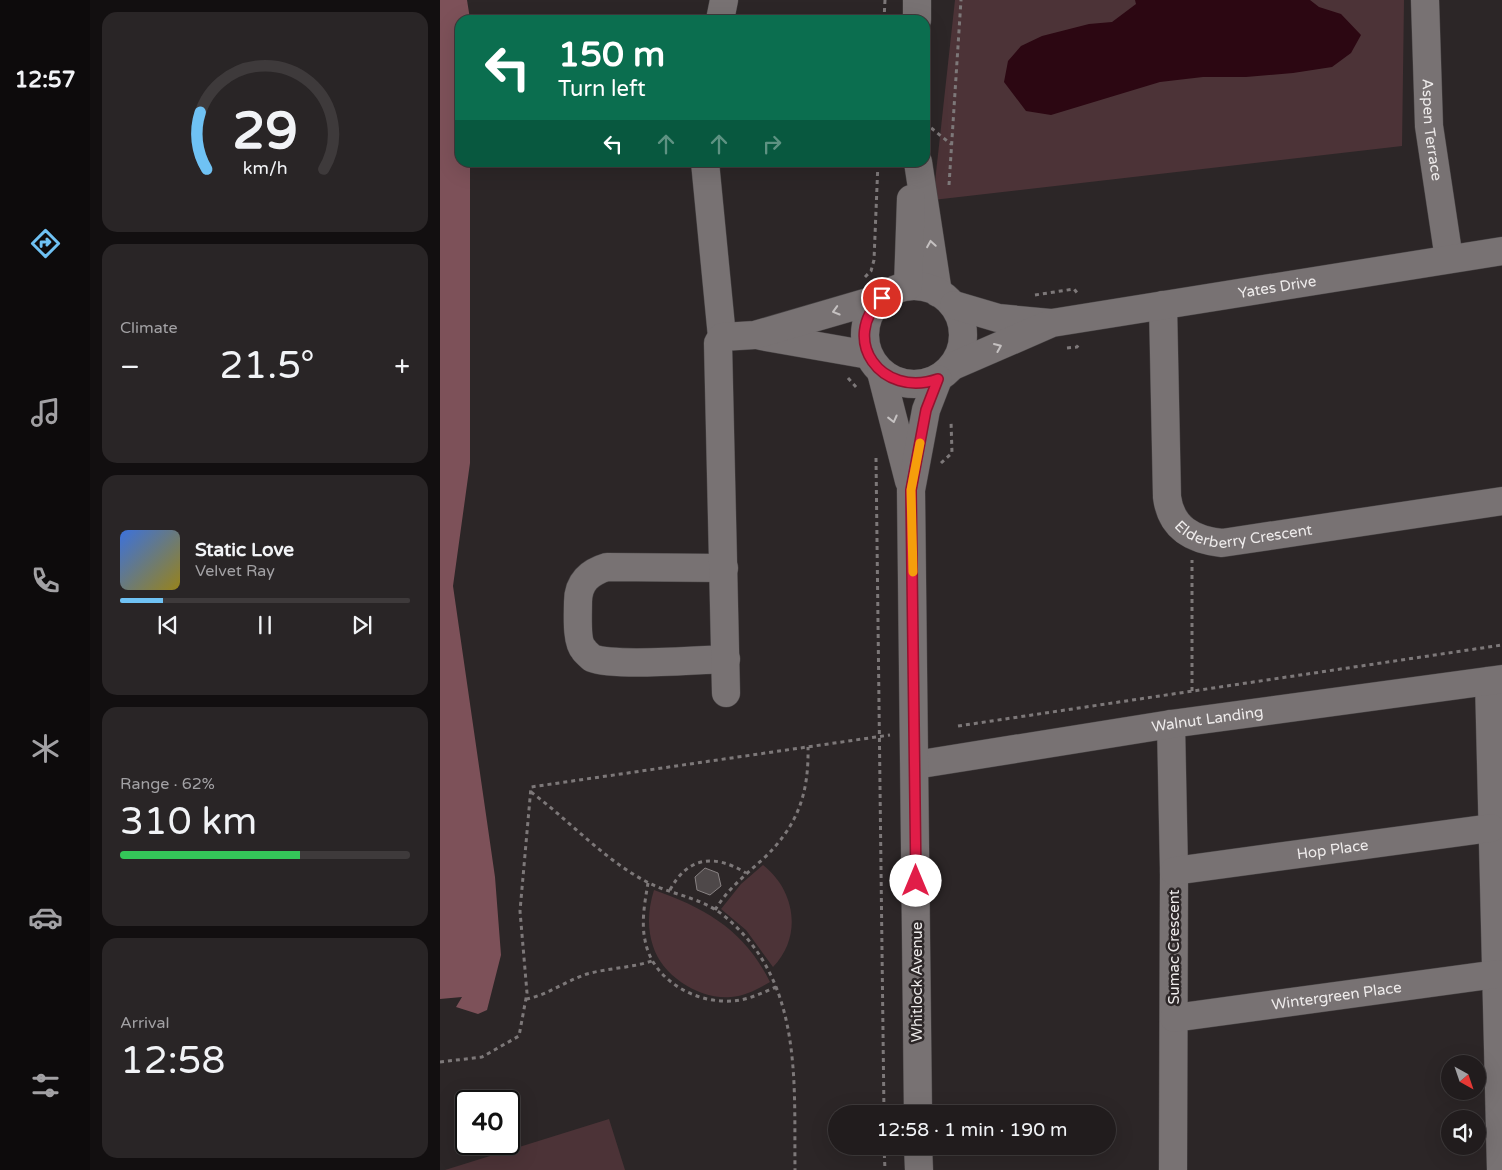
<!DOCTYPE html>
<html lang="en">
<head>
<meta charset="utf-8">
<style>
  :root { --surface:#211c1d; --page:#292526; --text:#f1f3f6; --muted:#a2a1a4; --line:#3e3a3b; --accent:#6fc2f4 }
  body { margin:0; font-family:"Varela Round",sans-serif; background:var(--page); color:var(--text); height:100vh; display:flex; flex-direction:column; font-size:19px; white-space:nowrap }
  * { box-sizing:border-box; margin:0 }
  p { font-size:16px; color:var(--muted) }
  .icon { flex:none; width:28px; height:28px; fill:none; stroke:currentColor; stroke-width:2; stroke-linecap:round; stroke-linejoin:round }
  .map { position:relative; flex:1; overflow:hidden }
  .sheet { display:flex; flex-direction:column; gap:12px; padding:12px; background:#120f10; width:350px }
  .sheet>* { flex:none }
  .guide { position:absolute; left:15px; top:15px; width:475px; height:152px; border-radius:15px; box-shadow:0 5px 20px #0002,0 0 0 1px var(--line); background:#0b6e4f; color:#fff; overflow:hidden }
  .needle { width:32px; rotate:140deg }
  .fabs { position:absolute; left:1001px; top:1055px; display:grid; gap:10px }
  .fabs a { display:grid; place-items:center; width:45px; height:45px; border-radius:50%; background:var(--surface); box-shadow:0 5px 20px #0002,0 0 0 1px var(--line); font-size:25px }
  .speed { position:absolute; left:15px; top:1090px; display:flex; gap:10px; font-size:25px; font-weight:700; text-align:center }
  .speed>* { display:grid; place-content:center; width:65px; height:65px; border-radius:50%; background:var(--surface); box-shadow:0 5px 20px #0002,0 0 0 1px var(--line); line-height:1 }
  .speed .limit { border:2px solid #111; border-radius:8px; background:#fff; color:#111 }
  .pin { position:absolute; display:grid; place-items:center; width:42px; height:42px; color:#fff; margin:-21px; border:2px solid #fff; border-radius:50%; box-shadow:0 1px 5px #0007 }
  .me { position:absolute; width:55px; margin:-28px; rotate:0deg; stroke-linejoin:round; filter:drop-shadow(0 0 4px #0008) }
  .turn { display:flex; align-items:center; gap:18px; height:105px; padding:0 20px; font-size:22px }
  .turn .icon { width:65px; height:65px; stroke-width:2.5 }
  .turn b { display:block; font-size:35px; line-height:42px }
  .lanes { display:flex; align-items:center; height:48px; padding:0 20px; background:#0003; justify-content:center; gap:25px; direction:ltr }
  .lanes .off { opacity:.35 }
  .big { font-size:38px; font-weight:600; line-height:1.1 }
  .sheet .tile { flex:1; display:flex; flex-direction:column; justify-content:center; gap:8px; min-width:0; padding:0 18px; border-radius:15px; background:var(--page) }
  .sheet .dial { align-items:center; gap:0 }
  .dial svg { height:130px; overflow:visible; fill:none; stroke:var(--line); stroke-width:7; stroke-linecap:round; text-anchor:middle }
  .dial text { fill:var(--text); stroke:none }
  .song { display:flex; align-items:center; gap:15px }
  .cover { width:60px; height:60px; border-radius:8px; background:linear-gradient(135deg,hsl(220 70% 55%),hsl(50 70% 35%)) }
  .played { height:5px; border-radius:2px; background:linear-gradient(90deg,var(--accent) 15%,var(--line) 15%) }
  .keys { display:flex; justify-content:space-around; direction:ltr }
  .heat { display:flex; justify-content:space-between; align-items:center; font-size:28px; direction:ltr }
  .charge { height:8px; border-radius:4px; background:linear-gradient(90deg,#34c759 62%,var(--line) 0) }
  .trip { position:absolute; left:388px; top:1105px; width:288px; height:50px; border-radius:25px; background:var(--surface); box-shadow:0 5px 20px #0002,0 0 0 1px var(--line); font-weight:600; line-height:50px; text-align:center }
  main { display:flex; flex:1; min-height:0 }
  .menu { display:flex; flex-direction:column; width:90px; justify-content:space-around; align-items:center; background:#0d0b0c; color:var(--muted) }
  .menu .icon { width:35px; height:35px }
  .menu .on { color:var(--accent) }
  .menu b { font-size:22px; color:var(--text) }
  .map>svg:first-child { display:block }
  .green { fill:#4c3337 }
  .forest { fill:#7d5159 }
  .water { fill:#2c0712 }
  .building { fill:#4e4849; stroke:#888283 }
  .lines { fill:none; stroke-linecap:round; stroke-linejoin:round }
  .minor-casing { stroke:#484445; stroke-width:29 }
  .path { stroke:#7d7879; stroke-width:3; stroke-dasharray:4 4; stroke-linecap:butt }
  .minor { stroke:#787273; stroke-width:28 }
  .oneway { stroke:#c5c1c1 }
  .route-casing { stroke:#92132f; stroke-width:12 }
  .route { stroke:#e11d48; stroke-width:9 }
  .slow { stroke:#f59e0b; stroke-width:9 }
  .labels { text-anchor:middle; stroke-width:5; stroke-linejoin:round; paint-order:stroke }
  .street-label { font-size:15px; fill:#eeebeb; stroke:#2c2627 }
</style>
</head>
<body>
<main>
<nav class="menu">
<b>12:57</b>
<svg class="icon on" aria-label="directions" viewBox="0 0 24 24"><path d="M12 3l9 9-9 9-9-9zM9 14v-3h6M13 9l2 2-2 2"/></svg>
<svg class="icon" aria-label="music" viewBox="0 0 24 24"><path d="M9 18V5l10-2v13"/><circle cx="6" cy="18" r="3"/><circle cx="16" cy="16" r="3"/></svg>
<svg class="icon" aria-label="phone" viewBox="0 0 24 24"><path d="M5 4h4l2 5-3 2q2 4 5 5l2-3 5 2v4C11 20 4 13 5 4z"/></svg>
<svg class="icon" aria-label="climate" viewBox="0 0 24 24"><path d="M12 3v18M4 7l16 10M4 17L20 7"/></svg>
<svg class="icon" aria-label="car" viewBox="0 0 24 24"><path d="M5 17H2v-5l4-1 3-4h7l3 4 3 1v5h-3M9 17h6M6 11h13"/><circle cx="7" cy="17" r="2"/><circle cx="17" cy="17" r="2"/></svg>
<svg class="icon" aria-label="filters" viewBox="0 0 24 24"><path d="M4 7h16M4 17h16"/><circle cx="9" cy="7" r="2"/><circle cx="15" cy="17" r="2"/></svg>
</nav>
<section class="sheet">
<div class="tile dial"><svg viewBox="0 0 100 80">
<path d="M14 69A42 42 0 1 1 86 69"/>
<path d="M14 69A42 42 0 0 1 10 34" stroke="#6fc2f4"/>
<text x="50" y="56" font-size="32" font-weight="700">29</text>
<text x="50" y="72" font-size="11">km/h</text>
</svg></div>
<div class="tile"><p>Climate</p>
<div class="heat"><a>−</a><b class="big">21.5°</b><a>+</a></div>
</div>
<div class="tile">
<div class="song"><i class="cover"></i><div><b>Static Love</b><p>Velvet Ray</p></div></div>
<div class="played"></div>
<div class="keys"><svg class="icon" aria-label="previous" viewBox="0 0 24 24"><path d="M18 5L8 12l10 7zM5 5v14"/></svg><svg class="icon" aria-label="pause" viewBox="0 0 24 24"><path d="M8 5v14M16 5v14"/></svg><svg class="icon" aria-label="next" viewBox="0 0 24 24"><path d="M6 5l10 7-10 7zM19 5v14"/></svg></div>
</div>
<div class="tile"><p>Range · 62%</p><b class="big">310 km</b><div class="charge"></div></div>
<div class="tile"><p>Arrival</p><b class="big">12:58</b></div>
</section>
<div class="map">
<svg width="1062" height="1170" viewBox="0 0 1062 1170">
  <rect width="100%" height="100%" fill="#2c2627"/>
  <path class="green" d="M515 0H964L962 146 493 200Z
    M323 865C355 890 363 936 333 967L306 930 281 909 301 884Z
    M214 890C266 908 305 931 330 982 318 989 305 996 291 997 260 1000 222 976 213 946 207 928 208 909 214 890Z
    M169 1119 185 1170H5Z"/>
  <path class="forest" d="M0 0H27L30 19 20 20V162L30 163V463L13 586 55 877 61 955 47 1010 38 1014 16 1007 22 997 0 999Z"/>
  <path class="water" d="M695 0H870L879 7 901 14 921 35 911 53 892 67 853 73 806 77H763L720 82 611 115 586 111 564 82 568 61 581 46 602 36 649 24 672 22 696 4Z"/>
  <path class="building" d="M265 868 278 873 281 886 270 895 257 890 255 877Z"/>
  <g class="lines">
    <defs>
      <g id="minor">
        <path id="s1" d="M985 0 989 126 1009 259"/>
        <path d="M280 20 284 0"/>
        <path d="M477 20V0"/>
        <path d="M265 162 282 337"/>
        <path d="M478 162 498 293"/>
        <circle cx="474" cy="335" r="49"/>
        <path d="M468 286 471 199"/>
        <path d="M514 305 558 318 610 323"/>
        <path id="s2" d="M723 305 727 497C731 528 753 540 782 543L1062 501"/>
        <path d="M321 336 429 355"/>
        <path id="s3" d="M513 366 612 323 1062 251"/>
        <path d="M441 372 469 481"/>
        <path d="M284 568 167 567C150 572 138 582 138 602 138 613 136 642 144 650 146 653 150 656 152 658 174 667 258 660 286 659"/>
        <path d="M1049 681 1061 1170"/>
        <path d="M286 693 278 343 282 337 315 335 442 298"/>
        <path d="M731 724 734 871 733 1170"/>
        <path id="s4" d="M475 765 731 724 1062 679"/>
        <path id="s5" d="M734 871 1051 828"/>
        <path id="s6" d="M734 1018 1057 974"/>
        <path d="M478 1114 471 490 486 410 498 379"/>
        <path d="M478 1146 479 1170"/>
      </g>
    </defs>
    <use href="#minor" class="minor-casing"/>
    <path class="path" d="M444 20 445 0
      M485 123 511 144
      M509 185 521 0
      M425 277 431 271 434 260 438 162
      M595 295 634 289 638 294
      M627 348 637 347 639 344
      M408 378 417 388
      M436 458 444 1114
      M501 463 512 453 511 421
      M752 691V560
      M518 726 1062 645
      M91 792C130 821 163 859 207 882 232 895 260 897 283 915 363 980 354 1078 355 1170
      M208 883C205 901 201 922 205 940 212 982 261 1007 300 1000 312 998 324 992 336 987
      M230 890C248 856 275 854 306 873
      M275 910C287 890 305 875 322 860 357 827 369 795 368 747
      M86 999C108 995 125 981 147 974 168 968 191 968 212 961
      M0 1062 42 1057 79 1036 87 993 80 911 91 787 450 735
      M444 1146 445 1170"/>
    <use href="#minor" class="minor"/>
  </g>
  <defs><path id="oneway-chevron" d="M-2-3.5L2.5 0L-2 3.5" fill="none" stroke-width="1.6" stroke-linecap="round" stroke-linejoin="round" transform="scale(1.25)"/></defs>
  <g class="oneway">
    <use href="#oneway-chevron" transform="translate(491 244) rotate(-99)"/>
    <use href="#oneway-chevron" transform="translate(396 311) rotate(164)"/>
    <use href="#oneway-chevron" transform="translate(558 347) rotate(-23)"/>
    <use href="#oneway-chevron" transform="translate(453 419) rotate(76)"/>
  </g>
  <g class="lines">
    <defs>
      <path id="route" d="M442 298C399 339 441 399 498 379L486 410 471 490 476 881"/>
    </defs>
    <use href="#route" class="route-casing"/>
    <use href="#route" class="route"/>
    <path class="slow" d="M473 572 471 490 480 443"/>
  </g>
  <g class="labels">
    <g class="street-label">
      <text dy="5" stroke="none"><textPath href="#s1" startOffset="130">Aspen Terrace</textPath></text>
      <text dy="5" stroke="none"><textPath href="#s3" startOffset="336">Yates Drive</textPath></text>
      <text dy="5" stroke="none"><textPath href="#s2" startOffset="291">Elderberry Crescent</textPath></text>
      <text dy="5" stroke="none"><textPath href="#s4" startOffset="296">Walnut Landing</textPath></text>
      <text dy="5" stroke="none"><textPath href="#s5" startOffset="160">Hop Place</textPath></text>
      <text transform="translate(734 947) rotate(-90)" y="5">Sumac Crescent</text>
      <text transform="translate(477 982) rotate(-90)" y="5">Whitlock Avenue</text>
      <text dy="5" stroke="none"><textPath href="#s6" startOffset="164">Wintergreen Place</textPath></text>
    </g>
  </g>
</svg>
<div class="fabs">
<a><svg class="needle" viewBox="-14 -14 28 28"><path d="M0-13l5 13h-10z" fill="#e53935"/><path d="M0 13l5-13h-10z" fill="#a2a1a4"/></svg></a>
<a><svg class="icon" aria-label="sound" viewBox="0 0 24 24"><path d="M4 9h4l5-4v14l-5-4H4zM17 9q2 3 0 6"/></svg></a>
</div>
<div class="speed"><div class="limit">40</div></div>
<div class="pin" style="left:442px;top:298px;background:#d93025"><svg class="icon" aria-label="arrive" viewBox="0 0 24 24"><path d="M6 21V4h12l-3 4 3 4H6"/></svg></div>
<svg class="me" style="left:476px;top:881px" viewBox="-20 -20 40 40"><circle r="19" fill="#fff"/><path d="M0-13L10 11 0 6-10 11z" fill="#e11d48"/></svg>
<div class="trip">12:58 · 1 min · 190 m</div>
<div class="guide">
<div class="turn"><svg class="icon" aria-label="left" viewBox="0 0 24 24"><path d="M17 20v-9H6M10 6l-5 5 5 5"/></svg><div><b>150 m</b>Turn left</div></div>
<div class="lanes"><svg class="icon" aria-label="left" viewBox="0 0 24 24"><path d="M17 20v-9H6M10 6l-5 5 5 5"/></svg><svg class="icon off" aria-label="ahead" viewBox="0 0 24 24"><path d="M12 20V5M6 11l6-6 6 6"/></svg><svg class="icon off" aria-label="ahead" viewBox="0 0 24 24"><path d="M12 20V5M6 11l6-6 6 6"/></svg><svg class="icon off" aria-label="right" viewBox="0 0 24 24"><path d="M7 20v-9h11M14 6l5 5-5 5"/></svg></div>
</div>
</div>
</main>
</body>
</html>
